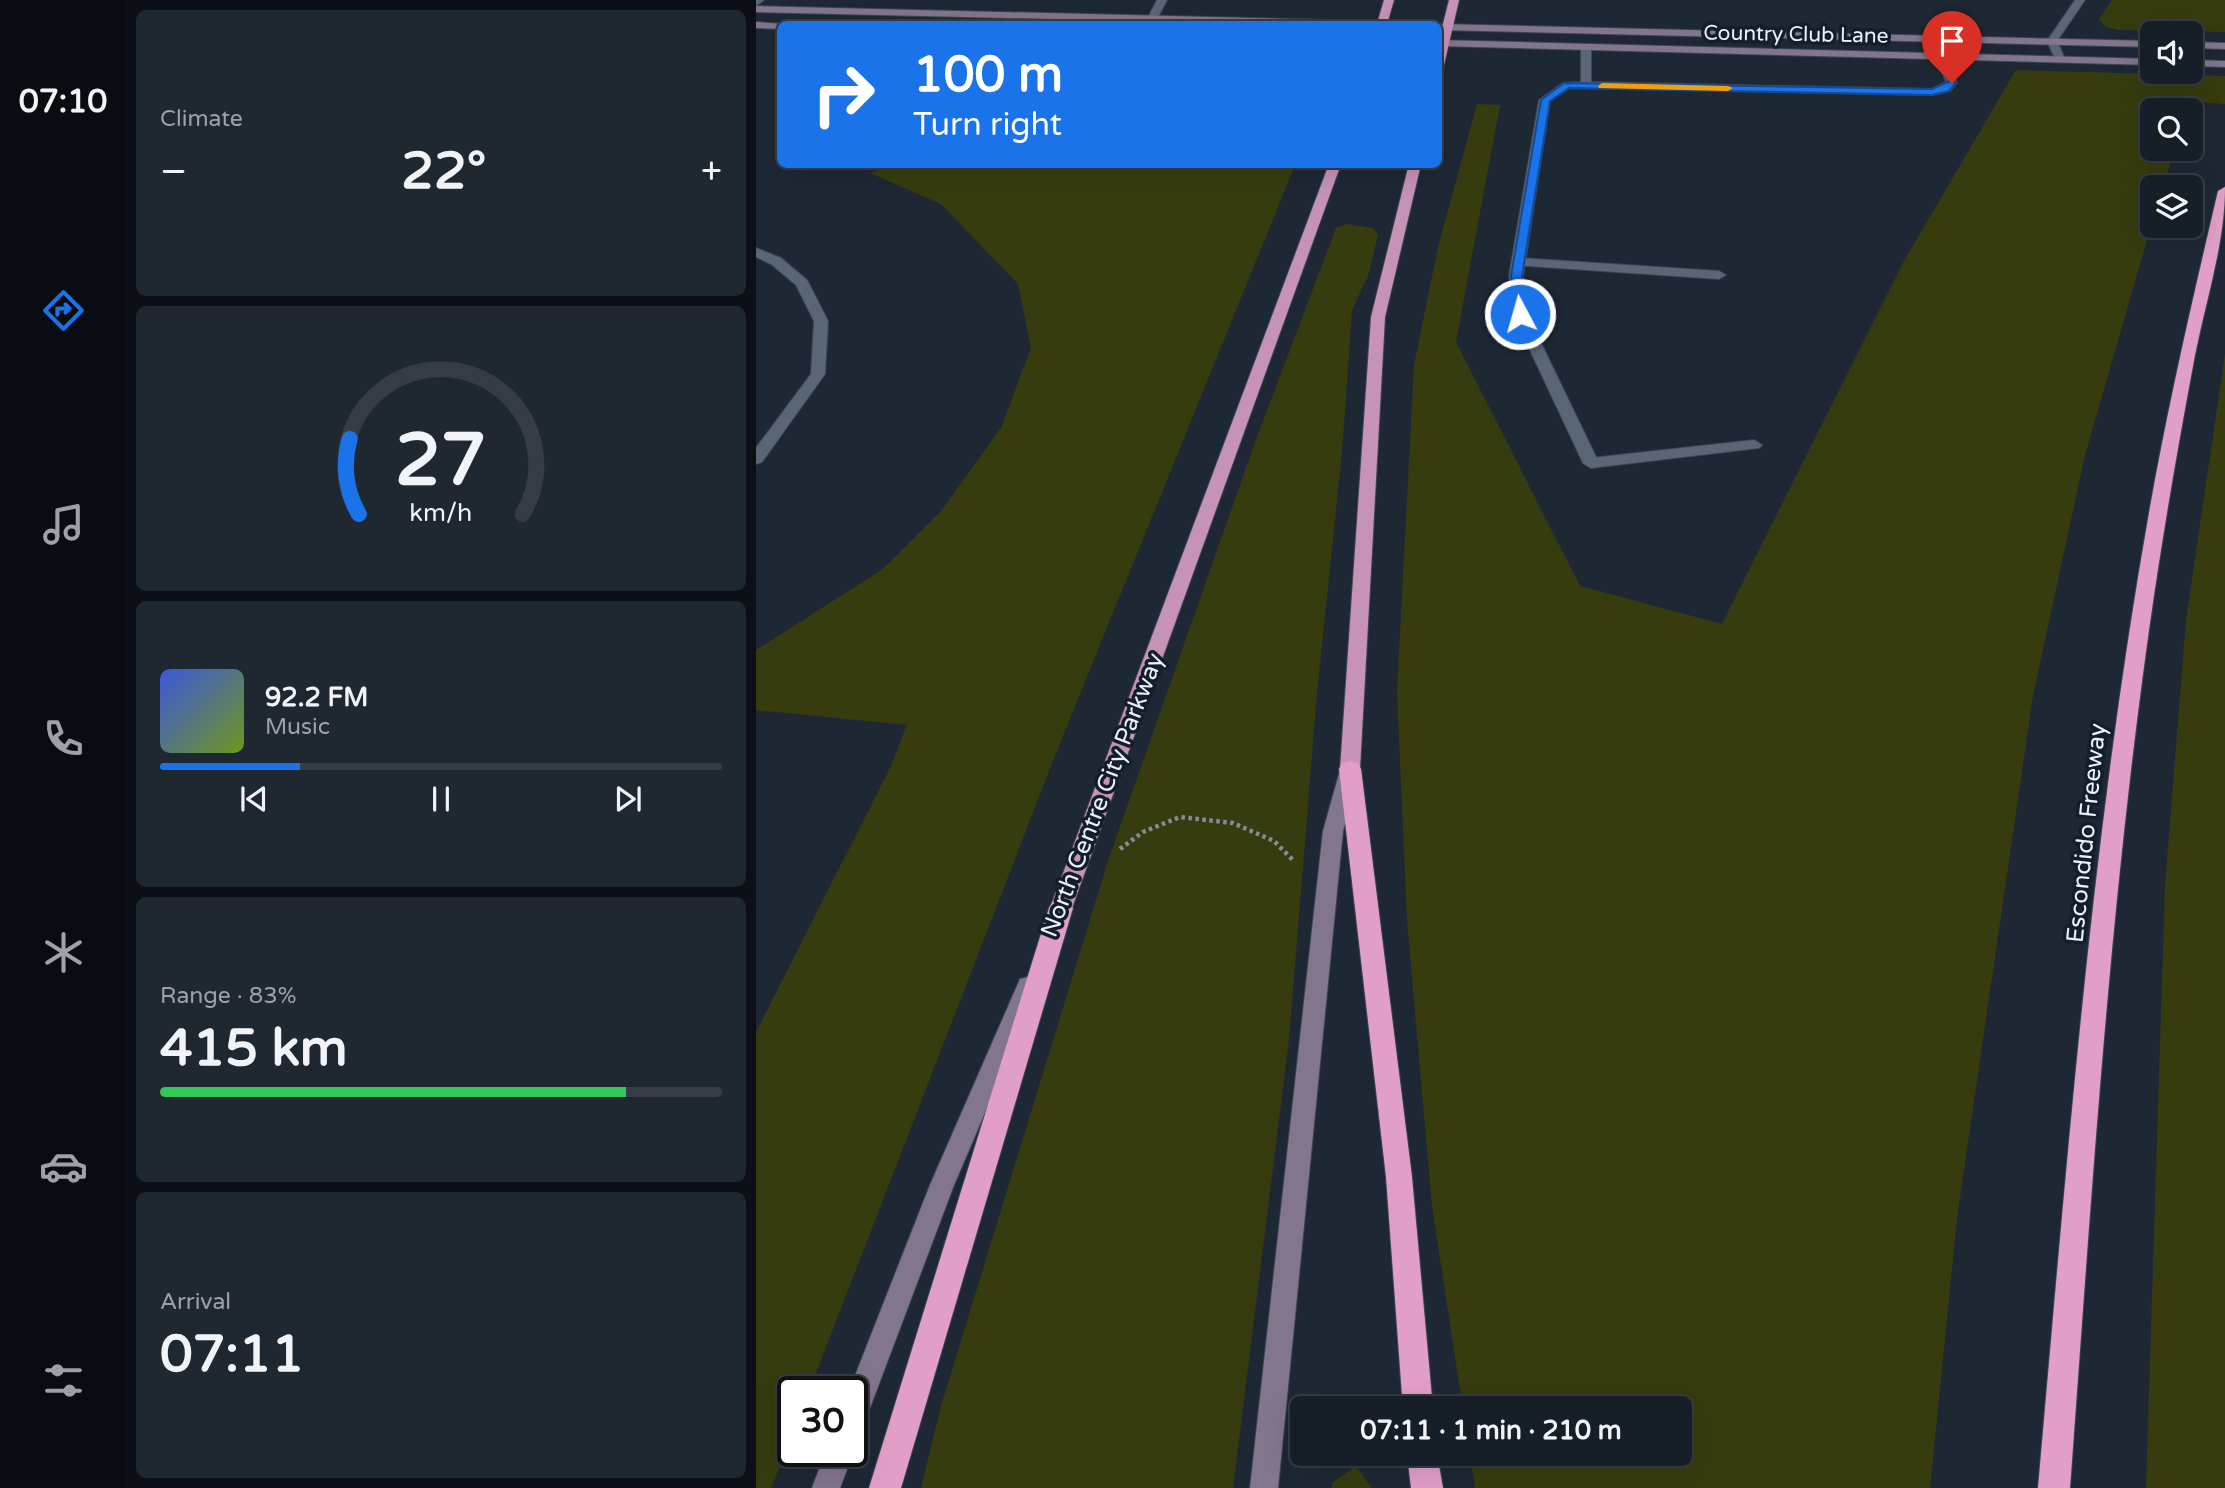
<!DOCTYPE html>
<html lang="en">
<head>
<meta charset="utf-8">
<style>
  :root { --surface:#161e28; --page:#1f2730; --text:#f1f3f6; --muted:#9ea2a8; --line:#353c45; --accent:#1a73e8 }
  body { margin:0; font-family:"Varela Round",sans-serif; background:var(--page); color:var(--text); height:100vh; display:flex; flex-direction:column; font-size:26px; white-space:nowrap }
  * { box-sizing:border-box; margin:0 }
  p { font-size:23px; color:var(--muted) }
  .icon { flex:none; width:38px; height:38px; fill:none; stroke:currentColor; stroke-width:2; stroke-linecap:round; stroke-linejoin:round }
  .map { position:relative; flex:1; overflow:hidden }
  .panel { display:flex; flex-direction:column; gap:10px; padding:10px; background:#0c1016; width:630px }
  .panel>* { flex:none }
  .banner { position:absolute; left:21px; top:21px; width:665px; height:147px; border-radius:10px; box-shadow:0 7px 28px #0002,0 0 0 2px var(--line); background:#1a73e8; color:#fff; overflow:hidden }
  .controls { position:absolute; left:1384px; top:21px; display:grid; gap:14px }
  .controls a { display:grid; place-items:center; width:63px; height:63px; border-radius:10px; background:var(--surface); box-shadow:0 7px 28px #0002,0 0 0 2px var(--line); font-size:35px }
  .speed { position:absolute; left:21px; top:1376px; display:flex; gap:14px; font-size:35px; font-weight:700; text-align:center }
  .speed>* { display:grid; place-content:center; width:91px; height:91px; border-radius:50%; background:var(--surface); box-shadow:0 7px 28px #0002,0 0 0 2px var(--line); line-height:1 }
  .speed .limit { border:4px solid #111; border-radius:10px; background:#fff; color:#111 }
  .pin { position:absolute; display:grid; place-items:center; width:60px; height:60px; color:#fff; margin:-72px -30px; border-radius:50% 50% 50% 0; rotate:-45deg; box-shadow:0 0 7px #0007 }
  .pin .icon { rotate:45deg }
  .me { position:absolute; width:77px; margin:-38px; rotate:354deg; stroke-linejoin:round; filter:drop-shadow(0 0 5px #0008) }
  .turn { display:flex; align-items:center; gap:24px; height:147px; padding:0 21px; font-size:32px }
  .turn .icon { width:91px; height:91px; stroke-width:2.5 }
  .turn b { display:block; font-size:49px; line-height:60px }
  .big { font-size:52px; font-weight:800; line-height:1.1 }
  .panel .widget { flex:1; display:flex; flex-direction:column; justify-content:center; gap:10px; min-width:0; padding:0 24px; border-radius:10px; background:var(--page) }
  .panel .dial { align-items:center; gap:0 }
  .dial svg { height:182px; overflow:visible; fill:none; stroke:var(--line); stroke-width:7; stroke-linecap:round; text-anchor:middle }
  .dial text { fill:var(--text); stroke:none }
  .song { display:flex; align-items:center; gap:21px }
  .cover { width:84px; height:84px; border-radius:10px; background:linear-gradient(135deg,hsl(230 70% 55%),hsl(80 70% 35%)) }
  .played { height:7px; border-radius:4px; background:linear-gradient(90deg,var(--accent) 25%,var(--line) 25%) }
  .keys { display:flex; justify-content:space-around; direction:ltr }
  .heat { display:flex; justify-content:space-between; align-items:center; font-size:38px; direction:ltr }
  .charge { height:10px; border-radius:5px; background:linear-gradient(90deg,#34c759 83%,var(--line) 0) }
  .trip { position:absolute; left:534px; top:1396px; width:402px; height:70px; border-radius:10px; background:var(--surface); box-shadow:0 7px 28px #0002,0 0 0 2px var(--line); font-weight:800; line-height:70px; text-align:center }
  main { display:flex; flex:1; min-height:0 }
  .dock { display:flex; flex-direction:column; width:126px; justify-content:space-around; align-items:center; background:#090c10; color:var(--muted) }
  .dock .icon { width:49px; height:49px }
  .dock .on { color:var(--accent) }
  .dock b { font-size:32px; color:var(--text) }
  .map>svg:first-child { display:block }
  .green { fill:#373c0f }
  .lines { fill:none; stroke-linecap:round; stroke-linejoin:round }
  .service-casing { stroke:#3d4651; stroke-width:2 }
  .minor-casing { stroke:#3d4651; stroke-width:2 }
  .secondary-casing { stroke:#3d4651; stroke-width:2 }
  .trunk-casing { stroke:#3d4651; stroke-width:2 }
  .motorway-casing { stroke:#3d4651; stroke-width:2 }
  .path { stroke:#848c97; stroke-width:4.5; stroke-dasharray:3.5 3.5; stroke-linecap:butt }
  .service { fill:#5a6575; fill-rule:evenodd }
  .minor { fill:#5a6575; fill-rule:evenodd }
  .secondary { fill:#82768e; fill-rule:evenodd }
  .trunk { fill:#c692b8; fill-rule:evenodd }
  .motorway { fill:#e19ec9; fill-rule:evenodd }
  .route { fill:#1a73e8; stroke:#114b97; stroke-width:2 }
  .slow { fill:#f59e0b }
  .labels { text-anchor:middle; stroke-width:7; stroke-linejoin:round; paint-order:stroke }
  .far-street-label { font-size:21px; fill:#eaf1fa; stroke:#141e2b }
  .street-label { font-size:24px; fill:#eaf1fa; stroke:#141e2b }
</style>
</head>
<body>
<main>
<nav class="dock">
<b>07:10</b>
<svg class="icon on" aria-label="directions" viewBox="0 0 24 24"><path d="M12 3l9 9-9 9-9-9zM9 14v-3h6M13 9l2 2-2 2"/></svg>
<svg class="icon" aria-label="music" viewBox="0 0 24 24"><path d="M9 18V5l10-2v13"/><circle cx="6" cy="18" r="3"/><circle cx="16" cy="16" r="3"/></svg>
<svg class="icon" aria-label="phone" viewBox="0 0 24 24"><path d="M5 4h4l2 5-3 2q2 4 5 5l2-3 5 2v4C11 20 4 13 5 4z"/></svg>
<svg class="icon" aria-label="climate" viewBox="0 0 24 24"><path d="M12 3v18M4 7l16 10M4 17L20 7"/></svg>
<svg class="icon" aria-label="car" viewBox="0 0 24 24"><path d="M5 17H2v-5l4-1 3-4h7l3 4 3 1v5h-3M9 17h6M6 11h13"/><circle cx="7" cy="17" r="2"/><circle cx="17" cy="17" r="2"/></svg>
<svg class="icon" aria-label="filters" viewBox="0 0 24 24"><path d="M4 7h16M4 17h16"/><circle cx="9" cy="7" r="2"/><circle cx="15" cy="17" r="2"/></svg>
</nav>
<section class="panel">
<div class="widget"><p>Climate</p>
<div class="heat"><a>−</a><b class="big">22°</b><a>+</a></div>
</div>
<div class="widget dial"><svg viewBox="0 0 100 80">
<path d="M14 69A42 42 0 1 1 86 69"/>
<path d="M14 69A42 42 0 0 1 10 36" stroke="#1a73e8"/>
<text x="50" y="56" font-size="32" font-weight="700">27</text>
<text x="50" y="72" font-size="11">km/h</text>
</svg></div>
<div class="widget">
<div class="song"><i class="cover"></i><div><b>92.2 FM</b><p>Music</p></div></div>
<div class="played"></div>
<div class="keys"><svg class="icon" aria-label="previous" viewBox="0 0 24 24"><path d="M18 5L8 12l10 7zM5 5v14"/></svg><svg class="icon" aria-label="pause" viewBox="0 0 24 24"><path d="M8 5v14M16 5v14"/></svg><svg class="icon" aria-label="next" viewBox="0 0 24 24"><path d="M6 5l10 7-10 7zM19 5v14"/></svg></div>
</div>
<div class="widget"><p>Range · 83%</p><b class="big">415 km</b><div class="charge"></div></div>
<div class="widget"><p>Arrival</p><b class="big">07:11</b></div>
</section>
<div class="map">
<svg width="1469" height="1488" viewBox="0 0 1469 1488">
  <rect width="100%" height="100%" fill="#1e2835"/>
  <path class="green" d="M1356 0H1469V32L1365 30 1350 27 1343 19Z
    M1260 70 1469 76V104L1436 102 1431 110H1396V149H1419L1407 187H1396V223L1329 455 1277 696 1201 1218 1174 1488H719L714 1454H924V1409H707L676 1206 651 920 641 691 658 365 682 247 721 104 744 105 700 342 824 586 966 624 1148 261Z
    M136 165H539L300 753 53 1391H37V1433L15 1488H0V1032L134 768 151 725 0 710V650L127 569 185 511 245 428 275 348 262 284 185 204 114 173Z
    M590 224 617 228 622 235 612 276 596 310 586 452 561 693 533 1039 477 1488H165L185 1406 352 861 498 445 580 228Z
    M1469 354V1488H1390L1409 886 1430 620Z
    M600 1466 616 1488H576V1483Z"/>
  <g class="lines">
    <defs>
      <path id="service" d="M0 0H8L0 6Z
        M401 0H411L400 21H392L391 19Z
        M763 258 963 271 970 275 963 279 758 265V259Z
        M998 440 1006 445 1003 448 835 468 827 463 835 458Z"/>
      <path id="minor" d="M1319 0H1329L1301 41 1309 59 1300 61 1291 41Z
        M830 45 835 48V82L1176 89 1190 82 1179 56 1184 53 1189 56 1201 83 1194 91 1176 95 813 88 794 101 767 276 771 314 843 463 835 468 827 463 757 314 753 276 783 100 807 83 825 82V48Z
        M0 248 25 258 51 280 72 321 69 374 6 462 0 464V448L55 374 58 321 40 285 15 264 0 257Z"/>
      <path id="secondary" d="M0 6 614 21 619 24H510L0 12Z
        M0 22 28 24H24V29L0 28Z
        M680 24H682L1396 41V47L682 30V24Z
        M682 40 1396 59V65L682 46Z
        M1435 42 1469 43V49L1435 48Z
        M1435 60 1469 61V67L1435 66Z
        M593 767 600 769 603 774 587 831 522 1488H494L567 831 583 774 586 769Z
        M272 977 280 979 283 986 198 1185 106 1429 96 1433V1391H93L174 1185 261 986 264 979Z
        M96 1447 98 1451 84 1488H56L70 1451H96Z"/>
      <path id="trunk" d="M628 0H638L631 24H621Z
        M693 0H703L687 69 682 72V44Z
        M573 164H585L316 908 313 914 305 917 297 914 294 908Z
        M653 164H665L629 317 604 769 601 774 594 776 587 774 584 769 615 317Z"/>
      <path id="motorway" d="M1469 187C1469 244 1450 299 1439 355 1419 461 1401 567 1387 674 1351 944 1334 1216 1314 1488H1282C1311 1162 1336 835 1393 513 1412 405 1437 298 1462 191Z
        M594 761 602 763 605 769 656 1177 677 1409H647L630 1177 583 769 586 763Z
        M305 899 313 901 317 908 145 1488H113L293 908 297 901Z
        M651 1454H681L687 1488H655Z"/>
    </defs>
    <use href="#service" class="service-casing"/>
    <use href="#minor" class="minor-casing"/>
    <use href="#secondary" class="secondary-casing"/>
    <use href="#trunk" class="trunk-casing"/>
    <use href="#motorway" class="motorway-casing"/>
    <path class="path" d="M364 849 387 832 424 817 477 823 518 841 538 861"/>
    <use href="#service" class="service"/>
    <use href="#minor" class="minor"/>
    <use href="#secondary" class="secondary"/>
    <use href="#trunk" class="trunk"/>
    <use href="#motorway" class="motorway"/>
  </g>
  <path class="route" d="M1196 80 1200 83 1193 91 1176 95 813 88 794 101 766 276 770 314 764 317 759 314 755 276 785 100 808 83 1176 89Z"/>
  <path class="slow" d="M846 83 972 86 977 88 972 91 843 88 842 86Z"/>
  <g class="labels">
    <g class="far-street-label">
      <text transform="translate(1040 34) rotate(1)" y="7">Country Club Lane</text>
    </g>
    <g class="street-label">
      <text transform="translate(346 795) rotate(-69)" y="8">North Centre City Parkway</text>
      <text transform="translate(1330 833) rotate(-84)" y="8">Escondido Freeway</text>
    </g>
  </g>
</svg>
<div class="controls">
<a><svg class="icon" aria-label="sound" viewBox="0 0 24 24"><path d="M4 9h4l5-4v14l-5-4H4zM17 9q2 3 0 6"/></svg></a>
<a><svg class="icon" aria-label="search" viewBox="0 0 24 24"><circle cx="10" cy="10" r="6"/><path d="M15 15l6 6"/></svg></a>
<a><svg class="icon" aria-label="layers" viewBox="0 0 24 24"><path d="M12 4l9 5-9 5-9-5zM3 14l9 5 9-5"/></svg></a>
</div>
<div class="speed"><div class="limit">30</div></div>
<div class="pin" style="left:1196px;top:83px;background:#d93025"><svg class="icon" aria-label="arrive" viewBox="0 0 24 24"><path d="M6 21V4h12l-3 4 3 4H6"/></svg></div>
<svg class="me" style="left:764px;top:314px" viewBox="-20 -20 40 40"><circle r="17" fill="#1a73e8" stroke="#fff" stroke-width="3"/><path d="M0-11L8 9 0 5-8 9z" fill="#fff"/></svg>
<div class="trip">07:11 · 1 min · 210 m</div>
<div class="banner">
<div class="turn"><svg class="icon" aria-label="right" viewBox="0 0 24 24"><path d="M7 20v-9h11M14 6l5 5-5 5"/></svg><div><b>100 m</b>Turn right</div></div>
</div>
</div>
</main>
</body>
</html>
